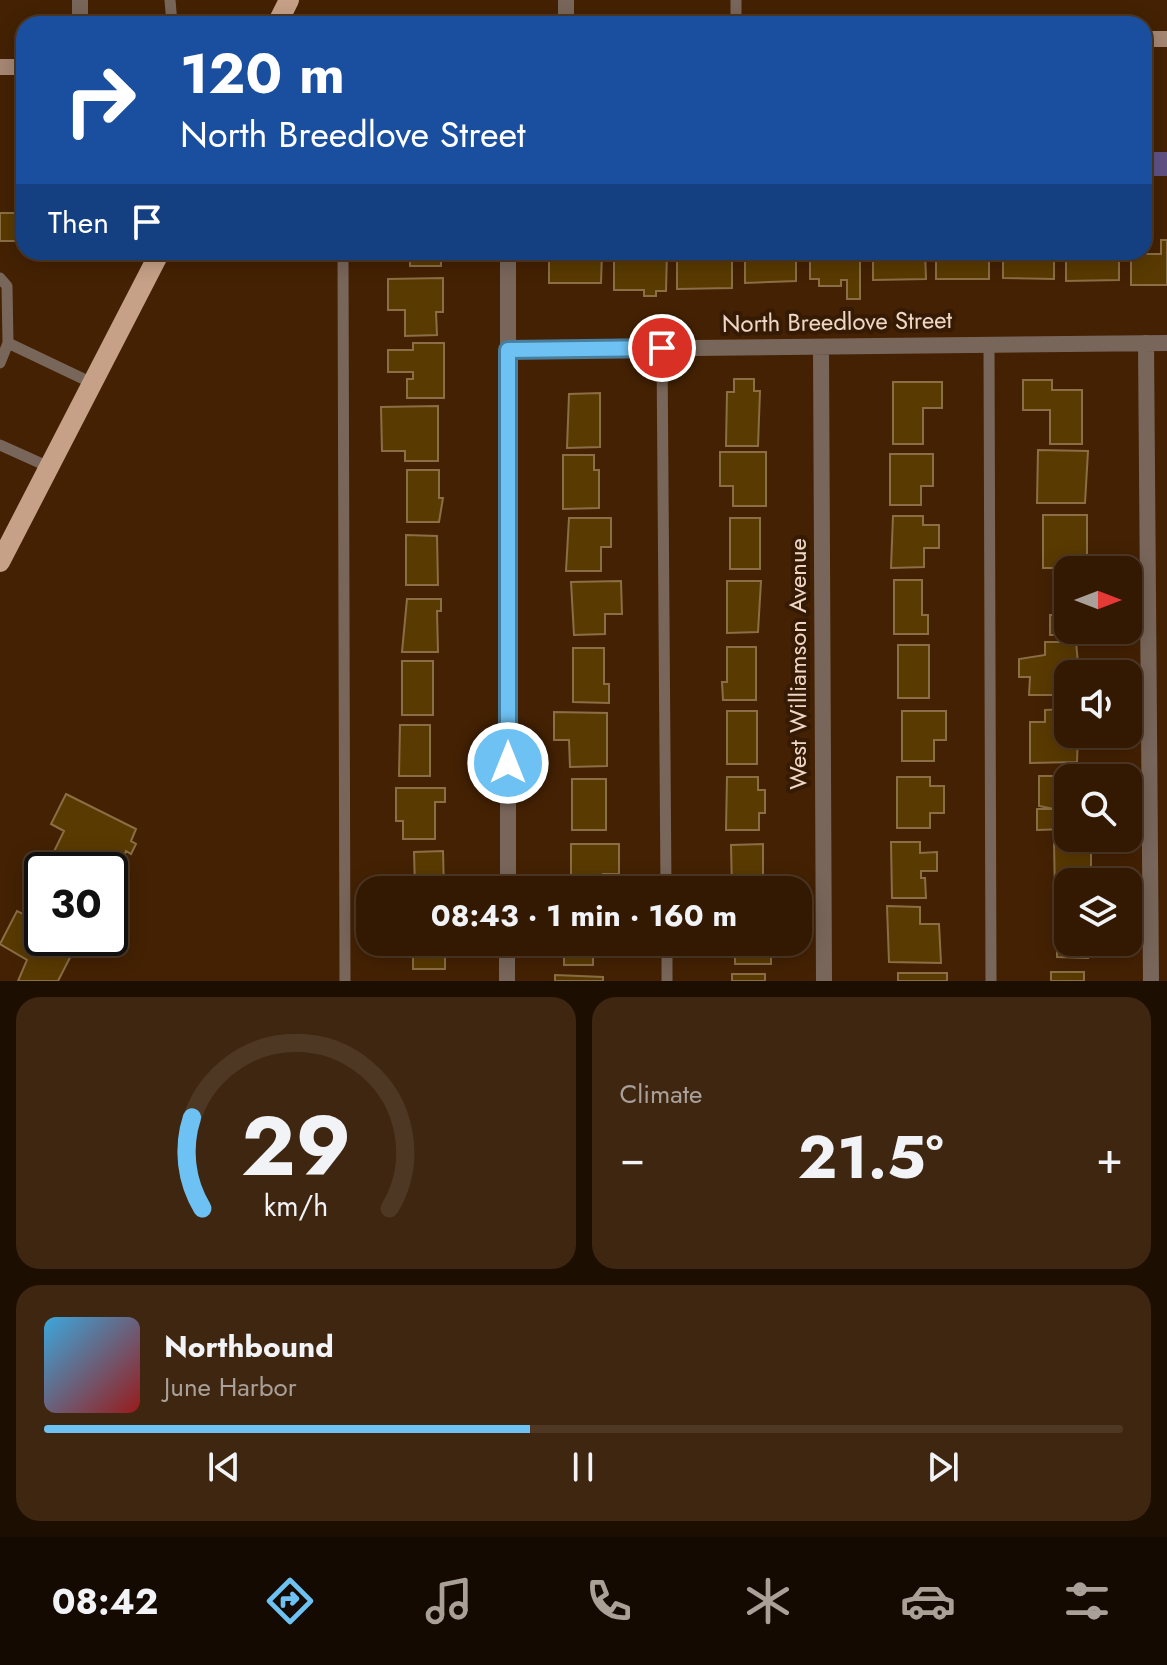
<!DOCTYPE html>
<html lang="en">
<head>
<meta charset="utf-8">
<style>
  :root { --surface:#331902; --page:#3e2611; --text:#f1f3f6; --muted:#a9a099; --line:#4e3824; --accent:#6ec2f3 }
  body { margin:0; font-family:Jost,sans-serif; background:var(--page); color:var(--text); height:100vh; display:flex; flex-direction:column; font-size:30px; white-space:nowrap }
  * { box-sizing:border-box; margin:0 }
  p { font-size:26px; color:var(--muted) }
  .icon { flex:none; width:44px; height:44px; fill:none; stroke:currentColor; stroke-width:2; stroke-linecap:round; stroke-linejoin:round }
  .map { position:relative; height:981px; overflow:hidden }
  .panel { display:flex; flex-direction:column; gap:16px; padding:16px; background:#1c0e01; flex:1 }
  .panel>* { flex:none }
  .guide { position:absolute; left:16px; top:16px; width:1136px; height:244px; border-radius:24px; box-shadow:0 4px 20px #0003,0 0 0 2px var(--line); background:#1a4fa0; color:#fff; overflow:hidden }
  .needle { width:52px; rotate:90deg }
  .tools { position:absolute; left:1054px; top:556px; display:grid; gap:16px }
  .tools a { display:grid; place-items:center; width:88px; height:88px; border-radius:16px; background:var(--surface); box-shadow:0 4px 20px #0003,0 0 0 2px var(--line); font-size:40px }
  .speed { position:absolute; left:24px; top:852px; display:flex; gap:16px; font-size:40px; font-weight:700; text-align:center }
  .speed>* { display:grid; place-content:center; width:104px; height:104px; border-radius:50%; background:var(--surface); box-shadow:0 4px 20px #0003,0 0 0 2px var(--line); line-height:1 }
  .speed .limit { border:4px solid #111; border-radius:12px; background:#fff; color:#111 }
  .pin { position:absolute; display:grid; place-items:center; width:68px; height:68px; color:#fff; margin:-34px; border:4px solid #fff; border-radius:50%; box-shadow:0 2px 8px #0007 }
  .me { position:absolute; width:88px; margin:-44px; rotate:0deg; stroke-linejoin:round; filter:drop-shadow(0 0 6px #0008) }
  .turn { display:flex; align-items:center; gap:28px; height:168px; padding:0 32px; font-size:36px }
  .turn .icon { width:104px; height:104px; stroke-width:2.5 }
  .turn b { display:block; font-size:56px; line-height:68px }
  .then { display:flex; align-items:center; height:76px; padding:0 32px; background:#0003; gap:16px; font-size:30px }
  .big { font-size:60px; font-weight:700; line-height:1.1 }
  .panel .tile { flex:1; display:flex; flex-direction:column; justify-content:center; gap:12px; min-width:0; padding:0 28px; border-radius:24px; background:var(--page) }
  .panel .dial { align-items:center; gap:0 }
  .dial svg { height:208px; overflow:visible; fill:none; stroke:var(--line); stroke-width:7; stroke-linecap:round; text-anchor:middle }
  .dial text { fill:var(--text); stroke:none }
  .song { display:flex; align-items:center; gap:24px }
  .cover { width:96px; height:96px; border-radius:12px; background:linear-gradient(135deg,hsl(200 70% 55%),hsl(0 70% 35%)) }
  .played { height:8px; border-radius:4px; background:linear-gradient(90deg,var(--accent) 45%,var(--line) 45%) }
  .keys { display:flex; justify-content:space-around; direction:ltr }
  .heat { display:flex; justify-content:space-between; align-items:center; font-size:44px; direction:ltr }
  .panel .tiles { flex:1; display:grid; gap:16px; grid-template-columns:1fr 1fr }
  .tile:last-child { grid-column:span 2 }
  .trip { position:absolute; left:356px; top:876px; width:456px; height:80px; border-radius:24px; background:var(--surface); box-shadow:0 4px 20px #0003,0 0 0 2px var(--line); font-weight:700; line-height:80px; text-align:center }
  .dock { display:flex; height:128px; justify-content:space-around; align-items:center; background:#140a01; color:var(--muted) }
  .dock .icon { width:56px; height:56px }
  .dock .on { color:var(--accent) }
  .dock b { font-size:36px; color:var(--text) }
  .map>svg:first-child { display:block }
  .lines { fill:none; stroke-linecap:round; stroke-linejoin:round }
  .canal { stroke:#605284; stroke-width:24 }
  .building { fill:#593a00; stroke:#8a6e45; stroke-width:2 }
  .lane { stroke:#79665a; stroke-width:11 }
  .street { stroke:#79665a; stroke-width:16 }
  .secondary { stroke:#a58773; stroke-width:16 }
  .primary { stroke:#c6a187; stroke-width:20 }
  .route-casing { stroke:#487e9e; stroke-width:20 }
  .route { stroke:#6ec2f3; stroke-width:14 }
  .labels { text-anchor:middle; stroke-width:8; stroke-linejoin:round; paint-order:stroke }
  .street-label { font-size:24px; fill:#efd7c8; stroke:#351a04 }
</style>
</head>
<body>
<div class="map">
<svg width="1167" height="981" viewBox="0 0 1167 981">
  <rect width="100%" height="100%" fill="#442103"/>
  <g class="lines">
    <path class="canal" d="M1144 164H1167"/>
  </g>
  <path class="building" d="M0 213H24V241H0Z
    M1161 240H1167V285H1131V254H1161Z
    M410 252H441V266H410Z
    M549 252H602L601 283H549Z
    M653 252H667L666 291H656V296H644V290H614V261H653Z
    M693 252H732V288L677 289V256H693Z
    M745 252H796V281L745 283Z
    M810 252H860V299H847V280H841V286H819V279H810Z
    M873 252H925L926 279 873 280Z
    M936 252H989V279H936Z
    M1003 252H1054V279L1003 278Z
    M1066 252H1119V280L1066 281Z
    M443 278V312H436L437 335 405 336V310H388V279Z
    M413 343H444V398H407V379H413V372H388V350H413Z
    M734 379H754V391H760L758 446H726L727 392H734Z
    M1023 380H1052V390H1082V444H1050V410H1023Z
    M893 382H942V408H923V444H893Z
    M600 393V447L567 448 569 394Z
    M438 406V461H405V451H382L381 407Z
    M1038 450 1088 451 1085 503H1037Z
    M720 452H766V506H733V486H720Z
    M890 454H933V486H921V505H890Z
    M563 455H594V470H599V508L563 509Z
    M407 470H439V498H443L439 522H407Z
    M1043 515H1087V568H1043Z
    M893 516H923V525H939V548H924V567L891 568Z
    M569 518H611V547H601V571H566Z
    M730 518H760V569H730Z
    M406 535 437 536 438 585H406Z
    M1055 579H1068V630H1084V635H1050V615H1055Z
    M894 580H922V615H928V634H894Z
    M621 581 622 614H605V634L574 635 571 582Z
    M727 581H761L758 632 727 633Z
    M407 599H441V611H437L438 652H402Z
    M1045 642H1076L1079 674H1068V695H1029L1030 677H1019V659L1045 655Z
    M898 645H929V698H898Z
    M727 647H756V700H723L722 682H727Z
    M573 648H604V684H609V703L573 702Z
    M402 661H433V715H402Z
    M1068 709V734H1078L1077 762 1030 763V722H1045V710Z
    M727 711H757V764H727Z
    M902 711H946V740H934V761H902Z
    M554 712 607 713V766L570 767 569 740H554Z
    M400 725H430V776H399Z
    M1039 776H1085L1068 778V829L1037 830V809H1054L1039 806Z
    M727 777H758V790H765V813H759V830H726Z
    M897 777H930V786H944V813H930V828H897Z
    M572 779H606V830H572Z
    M396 788H445V802H435V839H403V821H396Z
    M66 794 136 829 131 841 136 844 131 854 126 851 122 860 115 856 108 870H45L64 831 51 824Z
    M891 842H920V853L937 852V871H921V878H925L926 898H892Z
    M1054 842H1091V882H1068V896H1055Z
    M571 844H619V874H603V890H571Z
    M763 844V890H732L731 845Z
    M443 851 444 890H409L415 888 414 852Z
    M42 875V938H80L58 981H18L27 960 0 944 17 911 23 914Z
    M110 876 129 886 120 903 110 898Z
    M887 906 920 907V924H939L941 963 889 962Z
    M1057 906H1068V942H1091L1088 958 1057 957Z
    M413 942H445V969H413Z
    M564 942H593V965H564Z
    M739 942H771V964H735V945Z
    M1051 972H1084V981H1051Z
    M898 973H947V981H898Z
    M732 974H765V981H732Z
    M555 975 603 977V981H555Z"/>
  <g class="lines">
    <path class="lane" d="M170 0 172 24
      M736 24V0
      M343 252 345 981
      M0 278 7 286 8 343 92 383
      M989 345 991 981
      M662 348 666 890
      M0 363 8 343
      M0 445 49 467
      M667 942V981"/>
    <path class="street" d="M80 0V24
      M566 0V24
      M1146 343 1151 981
      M821 347 824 981
      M508 350 1167 343
      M508 890V252
      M507 981V942"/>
    <path class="secondary" d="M1144 39H1167
      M0 67H24"/>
    <path class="primary" d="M277 24 289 0
      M0 562 160 252"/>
  </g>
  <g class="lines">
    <defs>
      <path id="route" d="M508 763V350L662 348"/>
    </defs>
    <use href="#route" class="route-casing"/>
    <use href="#route" class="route"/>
  </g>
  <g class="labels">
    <g class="street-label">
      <text transform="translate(837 322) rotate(-1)" y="8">North Breedlove Street</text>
      <text transform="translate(798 664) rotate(-90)" y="8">West Williamson Avenue</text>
    </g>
  </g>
</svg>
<div class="tools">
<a><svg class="needle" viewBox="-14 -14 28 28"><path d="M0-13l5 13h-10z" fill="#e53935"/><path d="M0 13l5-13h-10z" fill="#a9a099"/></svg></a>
<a><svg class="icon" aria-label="sound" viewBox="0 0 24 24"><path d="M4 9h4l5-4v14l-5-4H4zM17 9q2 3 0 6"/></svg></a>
<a><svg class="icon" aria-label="search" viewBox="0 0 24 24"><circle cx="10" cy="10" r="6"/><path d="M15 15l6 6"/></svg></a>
<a><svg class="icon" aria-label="layers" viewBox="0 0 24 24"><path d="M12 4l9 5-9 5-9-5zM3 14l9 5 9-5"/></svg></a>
</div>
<div class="speed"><div class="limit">30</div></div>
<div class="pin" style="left:662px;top:348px;background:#d93025"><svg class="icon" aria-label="arrive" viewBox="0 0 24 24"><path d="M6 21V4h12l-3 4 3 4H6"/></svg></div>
<svg class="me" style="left:508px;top:763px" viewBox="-20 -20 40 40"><circle r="17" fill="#6ec2f3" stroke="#fff" stroke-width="3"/><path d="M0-11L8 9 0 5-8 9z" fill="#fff"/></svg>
<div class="trip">08:43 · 1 min · 160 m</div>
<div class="guide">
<div class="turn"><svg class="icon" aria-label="right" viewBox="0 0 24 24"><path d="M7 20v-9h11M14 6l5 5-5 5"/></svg><div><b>120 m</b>North Breedlove Street</div></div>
<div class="then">Then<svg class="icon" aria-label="arrive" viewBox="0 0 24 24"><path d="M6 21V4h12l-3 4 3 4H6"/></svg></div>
</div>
</div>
<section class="panel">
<div class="tiles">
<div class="tile dial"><svg viewBox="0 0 100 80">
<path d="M14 69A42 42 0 1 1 86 69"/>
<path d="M14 69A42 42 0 0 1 10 34" stroke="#6ec2f3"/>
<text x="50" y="56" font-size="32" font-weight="700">29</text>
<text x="50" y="72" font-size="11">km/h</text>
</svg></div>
<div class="tile"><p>Climate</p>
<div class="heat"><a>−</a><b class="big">21.5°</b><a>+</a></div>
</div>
<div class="tile">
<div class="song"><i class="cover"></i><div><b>Northbound</b><p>June Harbor</p></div></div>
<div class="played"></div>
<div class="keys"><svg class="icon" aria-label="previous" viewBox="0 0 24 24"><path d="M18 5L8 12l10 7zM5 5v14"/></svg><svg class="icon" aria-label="pause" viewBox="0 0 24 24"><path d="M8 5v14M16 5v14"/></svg><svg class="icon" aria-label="next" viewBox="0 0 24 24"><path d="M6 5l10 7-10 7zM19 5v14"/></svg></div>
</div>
</div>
</section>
<nav class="dock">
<b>08:42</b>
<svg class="icon on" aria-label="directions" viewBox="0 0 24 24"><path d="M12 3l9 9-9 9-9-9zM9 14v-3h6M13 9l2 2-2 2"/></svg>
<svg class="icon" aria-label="music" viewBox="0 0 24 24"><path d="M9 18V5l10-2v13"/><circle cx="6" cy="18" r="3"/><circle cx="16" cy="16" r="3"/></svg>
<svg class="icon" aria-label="phone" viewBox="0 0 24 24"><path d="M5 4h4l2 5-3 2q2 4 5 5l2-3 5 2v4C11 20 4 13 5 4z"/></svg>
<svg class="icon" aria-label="climate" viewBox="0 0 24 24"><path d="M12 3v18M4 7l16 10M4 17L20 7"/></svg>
<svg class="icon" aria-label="car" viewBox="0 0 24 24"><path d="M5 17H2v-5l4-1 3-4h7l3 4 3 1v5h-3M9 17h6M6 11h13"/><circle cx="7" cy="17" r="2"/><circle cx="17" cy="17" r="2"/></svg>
<svg class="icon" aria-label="filters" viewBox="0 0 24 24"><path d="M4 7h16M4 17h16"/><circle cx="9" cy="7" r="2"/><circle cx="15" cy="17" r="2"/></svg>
</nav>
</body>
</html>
